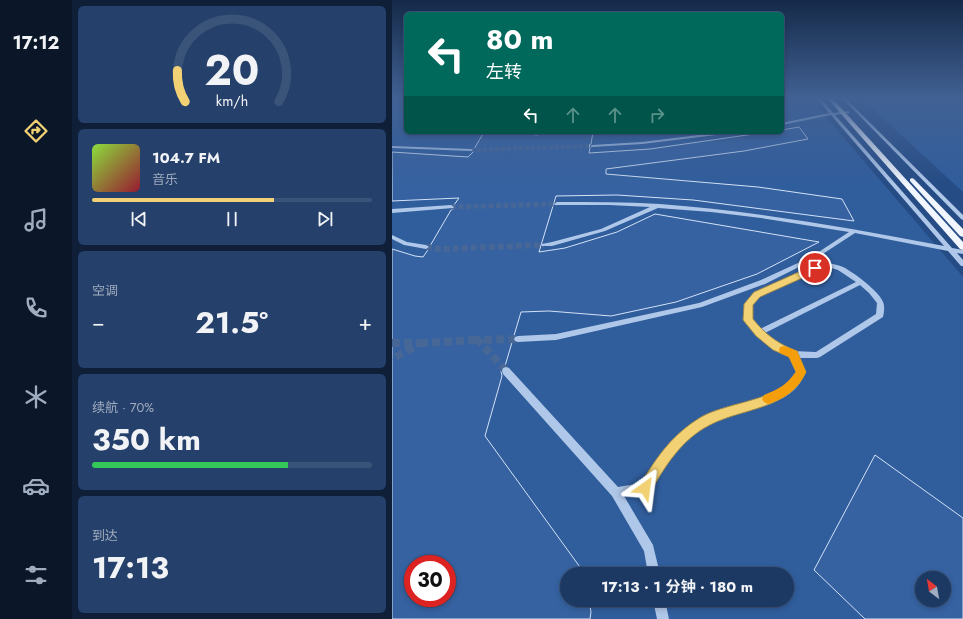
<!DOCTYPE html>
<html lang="zh">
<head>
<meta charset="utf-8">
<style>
  :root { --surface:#1c3964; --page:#25406a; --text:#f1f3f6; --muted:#a0acbf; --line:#3a5378; --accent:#f1d174 }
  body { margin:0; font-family:Jost,"Noto Sans SC",sans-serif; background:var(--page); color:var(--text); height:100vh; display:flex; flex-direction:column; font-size:15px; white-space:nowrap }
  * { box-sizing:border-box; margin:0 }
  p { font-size:13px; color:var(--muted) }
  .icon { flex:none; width:22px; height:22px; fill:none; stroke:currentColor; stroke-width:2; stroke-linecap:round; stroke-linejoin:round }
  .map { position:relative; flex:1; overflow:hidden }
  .side { display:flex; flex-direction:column; gap:6px; padding:6px; background:#0f1f37; width:320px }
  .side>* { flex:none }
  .hud { position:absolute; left:12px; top:12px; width:380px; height:122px; border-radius:6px; box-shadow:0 2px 6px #0003,0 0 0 1px var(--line); background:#00695c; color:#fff; overflow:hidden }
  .needle { width:26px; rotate:329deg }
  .tools { position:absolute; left:523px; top:571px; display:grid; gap:8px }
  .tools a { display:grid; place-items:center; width:36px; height:36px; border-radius:50%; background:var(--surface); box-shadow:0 2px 6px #0003,0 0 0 1px var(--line); font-size:20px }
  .speed { position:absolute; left:12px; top:555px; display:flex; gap:8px; font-size:20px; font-weight:700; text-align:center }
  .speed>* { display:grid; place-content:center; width:52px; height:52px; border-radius:50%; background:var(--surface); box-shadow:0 2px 6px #0003,0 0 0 1px var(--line); line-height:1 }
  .speed .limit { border:6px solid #d22; background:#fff; color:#111 }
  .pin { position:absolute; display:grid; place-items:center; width:34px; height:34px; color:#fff; margin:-17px; border:2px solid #fff; border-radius:50%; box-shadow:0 1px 4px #0007 }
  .me { position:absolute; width:44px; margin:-22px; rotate:31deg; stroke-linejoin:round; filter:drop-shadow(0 0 3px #0008) }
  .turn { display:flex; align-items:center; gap:14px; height:84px; padding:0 16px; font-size:18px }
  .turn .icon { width:52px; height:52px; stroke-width:2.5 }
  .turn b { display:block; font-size:28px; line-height:34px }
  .lanes { display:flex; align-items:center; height:38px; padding:0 16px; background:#0003; justify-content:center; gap:20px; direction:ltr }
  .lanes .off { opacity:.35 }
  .big { font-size:30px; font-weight:700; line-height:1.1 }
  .side .card { flex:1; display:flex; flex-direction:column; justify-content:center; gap:6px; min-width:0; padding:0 14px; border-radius:6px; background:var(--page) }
  .side .dial { align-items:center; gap:0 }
  .dial svg { height:104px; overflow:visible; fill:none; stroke:var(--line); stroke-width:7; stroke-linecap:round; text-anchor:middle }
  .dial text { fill:var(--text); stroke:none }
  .song { display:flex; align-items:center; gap:12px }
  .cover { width:48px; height:48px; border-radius:6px; background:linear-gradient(135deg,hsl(90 70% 55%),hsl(350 70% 35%)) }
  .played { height:4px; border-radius:2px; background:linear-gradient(90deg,var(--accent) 65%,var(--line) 65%) }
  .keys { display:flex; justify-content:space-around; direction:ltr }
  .heat { display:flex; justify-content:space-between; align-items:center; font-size:22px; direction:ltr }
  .charge { height:6px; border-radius:3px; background:linear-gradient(90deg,#34c759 70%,var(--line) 0) }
  .trip { position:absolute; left:168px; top:567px; width:234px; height:40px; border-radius:20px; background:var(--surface); box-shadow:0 2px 6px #0003,0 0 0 1px var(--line); font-weight:700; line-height:40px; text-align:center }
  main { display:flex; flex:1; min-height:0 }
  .dock { display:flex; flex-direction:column; width:72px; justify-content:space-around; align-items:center; background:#0b1728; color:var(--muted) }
  .dock .icon { width:28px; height:28px }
  .dock .current { color:var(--accent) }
  .dock b { font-size:18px; color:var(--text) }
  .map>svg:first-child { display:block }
  .green { fill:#305d9c; fill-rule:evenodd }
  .building { fill:#3662a1; stroke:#d3e2f6; fill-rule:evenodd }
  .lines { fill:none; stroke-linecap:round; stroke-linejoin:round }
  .minor-tunnel-far3 { stroke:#476797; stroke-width:4; stroke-dasharray:4 2; stroke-linecap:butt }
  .minor-tunnel-far2 { stroke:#476797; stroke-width:5; stroke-dasharray:5 2.5; stroke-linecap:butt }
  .minor-tunnel-far1 { stroke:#476797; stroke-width:6; stroke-dasharray:6 3; stroke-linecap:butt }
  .minor-tunnel { stroke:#476797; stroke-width:8; stroke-dasharray:8 4; stroke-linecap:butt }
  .minor { fill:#afc7e8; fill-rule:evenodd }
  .major { fill:#f2f6fe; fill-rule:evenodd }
  .route { fill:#f1d174; stroke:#9d884b }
  .slow { fill:#f59e0b }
</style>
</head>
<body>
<main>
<nav class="dock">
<b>17:12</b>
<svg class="icon current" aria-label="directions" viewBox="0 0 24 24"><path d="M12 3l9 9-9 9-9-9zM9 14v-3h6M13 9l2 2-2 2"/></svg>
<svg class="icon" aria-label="music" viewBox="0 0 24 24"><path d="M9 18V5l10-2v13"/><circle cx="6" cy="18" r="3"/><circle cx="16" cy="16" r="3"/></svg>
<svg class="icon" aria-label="phone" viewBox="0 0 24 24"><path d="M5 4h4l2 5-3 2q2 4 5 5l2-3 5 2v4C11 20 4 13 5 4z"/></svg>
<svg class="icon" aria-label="climate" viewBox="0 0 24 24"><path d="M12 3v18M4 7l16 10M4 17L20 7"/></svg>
<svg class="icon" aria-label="car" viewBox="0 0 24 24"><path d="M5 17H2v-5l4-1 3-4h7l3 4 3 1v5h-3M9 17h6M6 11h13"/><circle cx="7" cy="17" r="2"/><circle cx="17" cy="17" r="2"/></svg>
<svg class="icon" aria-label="filters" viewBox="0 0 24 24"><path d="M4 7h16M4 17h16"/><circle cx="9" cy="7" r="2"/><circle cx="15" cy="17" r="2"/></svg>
</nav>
<section class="side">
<div class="card dial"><svg viewBox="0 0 100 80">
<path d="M14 69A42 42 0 1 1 86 69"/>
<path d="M14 69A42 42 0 0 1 8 45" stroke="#f1d174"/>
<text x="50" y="56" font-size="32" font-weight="700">20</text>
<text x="50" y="72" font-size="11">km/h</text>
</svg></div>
<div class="card">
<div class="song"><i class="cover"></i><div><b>104.7 FM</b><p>音乐</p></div></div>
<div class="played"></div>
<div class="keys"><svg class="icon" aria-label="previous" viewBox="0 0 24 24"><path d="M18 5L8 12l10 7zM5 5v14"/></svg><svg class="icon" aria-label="pause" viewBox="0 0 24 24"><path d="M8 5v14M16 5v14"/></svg><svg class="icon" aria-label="next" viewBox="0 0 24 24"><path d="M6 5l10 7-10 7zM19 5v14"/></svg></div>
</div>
<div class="card"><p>空调</p>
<div class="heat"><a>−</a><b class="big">21.5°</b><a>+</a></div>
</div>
<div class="card"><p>续航 · 70%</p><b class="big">350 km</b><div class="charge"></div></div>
<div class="card"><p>到达</p><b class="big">17:13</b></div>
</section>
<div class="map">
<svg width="571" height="619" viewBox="0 0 571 619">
  <rect width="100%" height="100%" fill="#264c85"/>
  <path class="green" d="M0 98H14V132H390V98H421L429 111 571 277V619H0ZM21 564H55V598H21ZM175 574H395V600H175ZM530 578H552V600H530Z
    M469 98H571V192Z"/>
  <path class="building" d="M407 127 416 139 352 151 214 169V174L366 187 450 199 462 221 301 200 225 195 164 196 147 252 173 248 225 232 263 214 427 242 365 274 284 302 219 316 157 311 129 312 113 366 110 368 109 371 110 376 93 436 193 574H175V600H197L199 612 198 619H0V249L23 256 31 257 38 247V246L59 210 63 208 62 205 67 198 0 201V152L76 157 82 151V149L92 132H136L144 135 150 134 152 132H201L199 144 197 145 198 148 197 153 258 149 376 132H390V130ZM21 564H55V598H21Z
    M483 455 571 518V619H473L422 570ZM530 578H552V600H530Z"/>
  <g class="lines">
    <path class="minor-tunnel-far3" d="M79 150 200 146"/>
    <path class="minor-tunnel-far2" d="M59 207 165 204"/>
    <path class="minor-tunnel-far1" d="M34 247 49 249 152 245"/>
    <path class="minor-tunnel" d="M0 343H28L0 359
      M28 343 86 340
      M114 371 86 340 126 339"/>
    <path class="minor" d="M425 98H428L441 113 457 111V113H456L443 115 560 248 571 250V254L565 253 571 260V266H569L556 251 463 233 423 259 373 284 310 307 164 340 126 342 123 341 122 339 123 337 126 336 164 334 307 303 369 280 419 257 457 232 369 218 319 212 266 208 213 231 160 246H150V244L160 242 209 229 258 207 217 205H163L162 204 165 202C199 202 234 202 268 204 364 211 458 228 552 246L439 115 390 125V123L437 113Z
      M450 98H453L571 215V220L569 219Z
      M137 132H151C148 134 140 134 137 132Z
      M331 132H343L341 133 250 144 200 147 198 146 200 145 250 142Z
      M0 146 79 149 81 150 79 151 0 148Z
      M59 205 62 207 61 208 0 213V209Z
      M0 235 15 242 34 245 37 247 34 249 12 245 0 239Z
      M436 263C441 264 447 265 451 267 461 272 487 291 491 302 493 306 492 313 491 317L428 357 425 358H406L413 372C411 377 408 384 404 388 386 408 341 411 317 424 290 439 272 465 257 492L232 496 261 545 268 574H256L252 551 220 496 111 374 110 371 111 368 114 367 117 368 226 487 250 483C266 458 284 433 310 418 334 405 381 401 398 382 401 379 403 375 405 372L398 356 381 349 364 335 352 320 354 304 363 293 421 267ZM436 267 446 270 464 282 368 329 360 319V305L367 297 425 271ZM468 285 477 293 485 303 484 314 424 352 401 351 387 345 373 333Z
      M261 600H273L277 619H265Z"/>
    <path class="major" d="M435 98H440L571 242V250L568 249Z
      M520 178 522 179 571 229V237L568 236 518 181V179Z"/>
  </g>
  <linearGradient id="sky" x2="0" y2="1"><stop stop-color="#152a49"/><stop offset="0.53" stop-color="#416194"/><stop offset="1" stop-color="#416194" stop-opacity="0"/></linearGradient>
  <rect width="571" height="185" fill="url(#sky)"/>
  <path class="route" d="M420 266H423L427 268 426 271 368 297 361 305V319C373 334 386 344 405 351L414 372C397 410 350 408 318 425 290 439 273 466 258 493L253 494 249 493 247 488 249 483C266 455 281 434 309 417 331 404 380 400 397 382 399 379 401 375 404 372L397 357 381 350 364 336 351 320 352 304 362 292Z"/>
  <path class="slow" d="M392 346 405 351 414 372C406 390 393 398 376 404L372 402 370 399 372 395C387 389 394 385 404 372L397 357 388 353 387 350 388 347Z"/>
</svg>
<div class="tools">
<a><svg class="needle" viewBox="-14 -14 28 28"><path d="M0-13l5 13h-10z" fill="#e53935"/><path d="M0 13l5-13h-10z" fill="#a0acbf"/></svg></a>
</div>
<div class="speed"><div class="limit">30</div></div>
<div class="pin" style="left:423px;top:268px;background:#d93025"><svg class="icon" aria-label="arrive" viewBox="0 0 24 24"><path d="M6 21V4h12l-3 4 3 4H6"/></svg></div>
<svg class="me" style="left:253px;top:488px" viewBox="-20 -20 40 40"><path d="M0-17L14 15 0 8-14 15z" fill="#f1d174" stroke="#fff" stroke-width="4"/></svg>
<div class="trip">17:13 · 1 分钟 · 180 m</div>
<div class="hud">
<div class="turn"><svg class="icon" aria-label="left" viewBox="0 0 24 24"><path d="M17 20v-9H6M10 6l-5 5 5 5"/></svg><div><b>80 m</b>左转</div></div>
<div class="lanes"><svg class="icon" aria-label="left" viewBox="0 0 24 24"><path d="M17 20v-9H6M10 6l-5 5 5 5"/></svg><svg class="icon off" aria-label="ahead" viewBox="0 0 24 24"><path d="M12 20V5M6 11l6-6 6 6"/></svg><svg class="icon off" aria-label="ahead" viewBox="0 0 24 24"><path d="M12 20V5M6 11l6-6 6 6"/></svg><svg class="icon off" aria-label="right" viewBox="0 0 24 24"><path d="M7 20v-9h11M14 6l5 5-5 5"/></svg></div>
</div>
</div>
</main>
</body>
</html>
